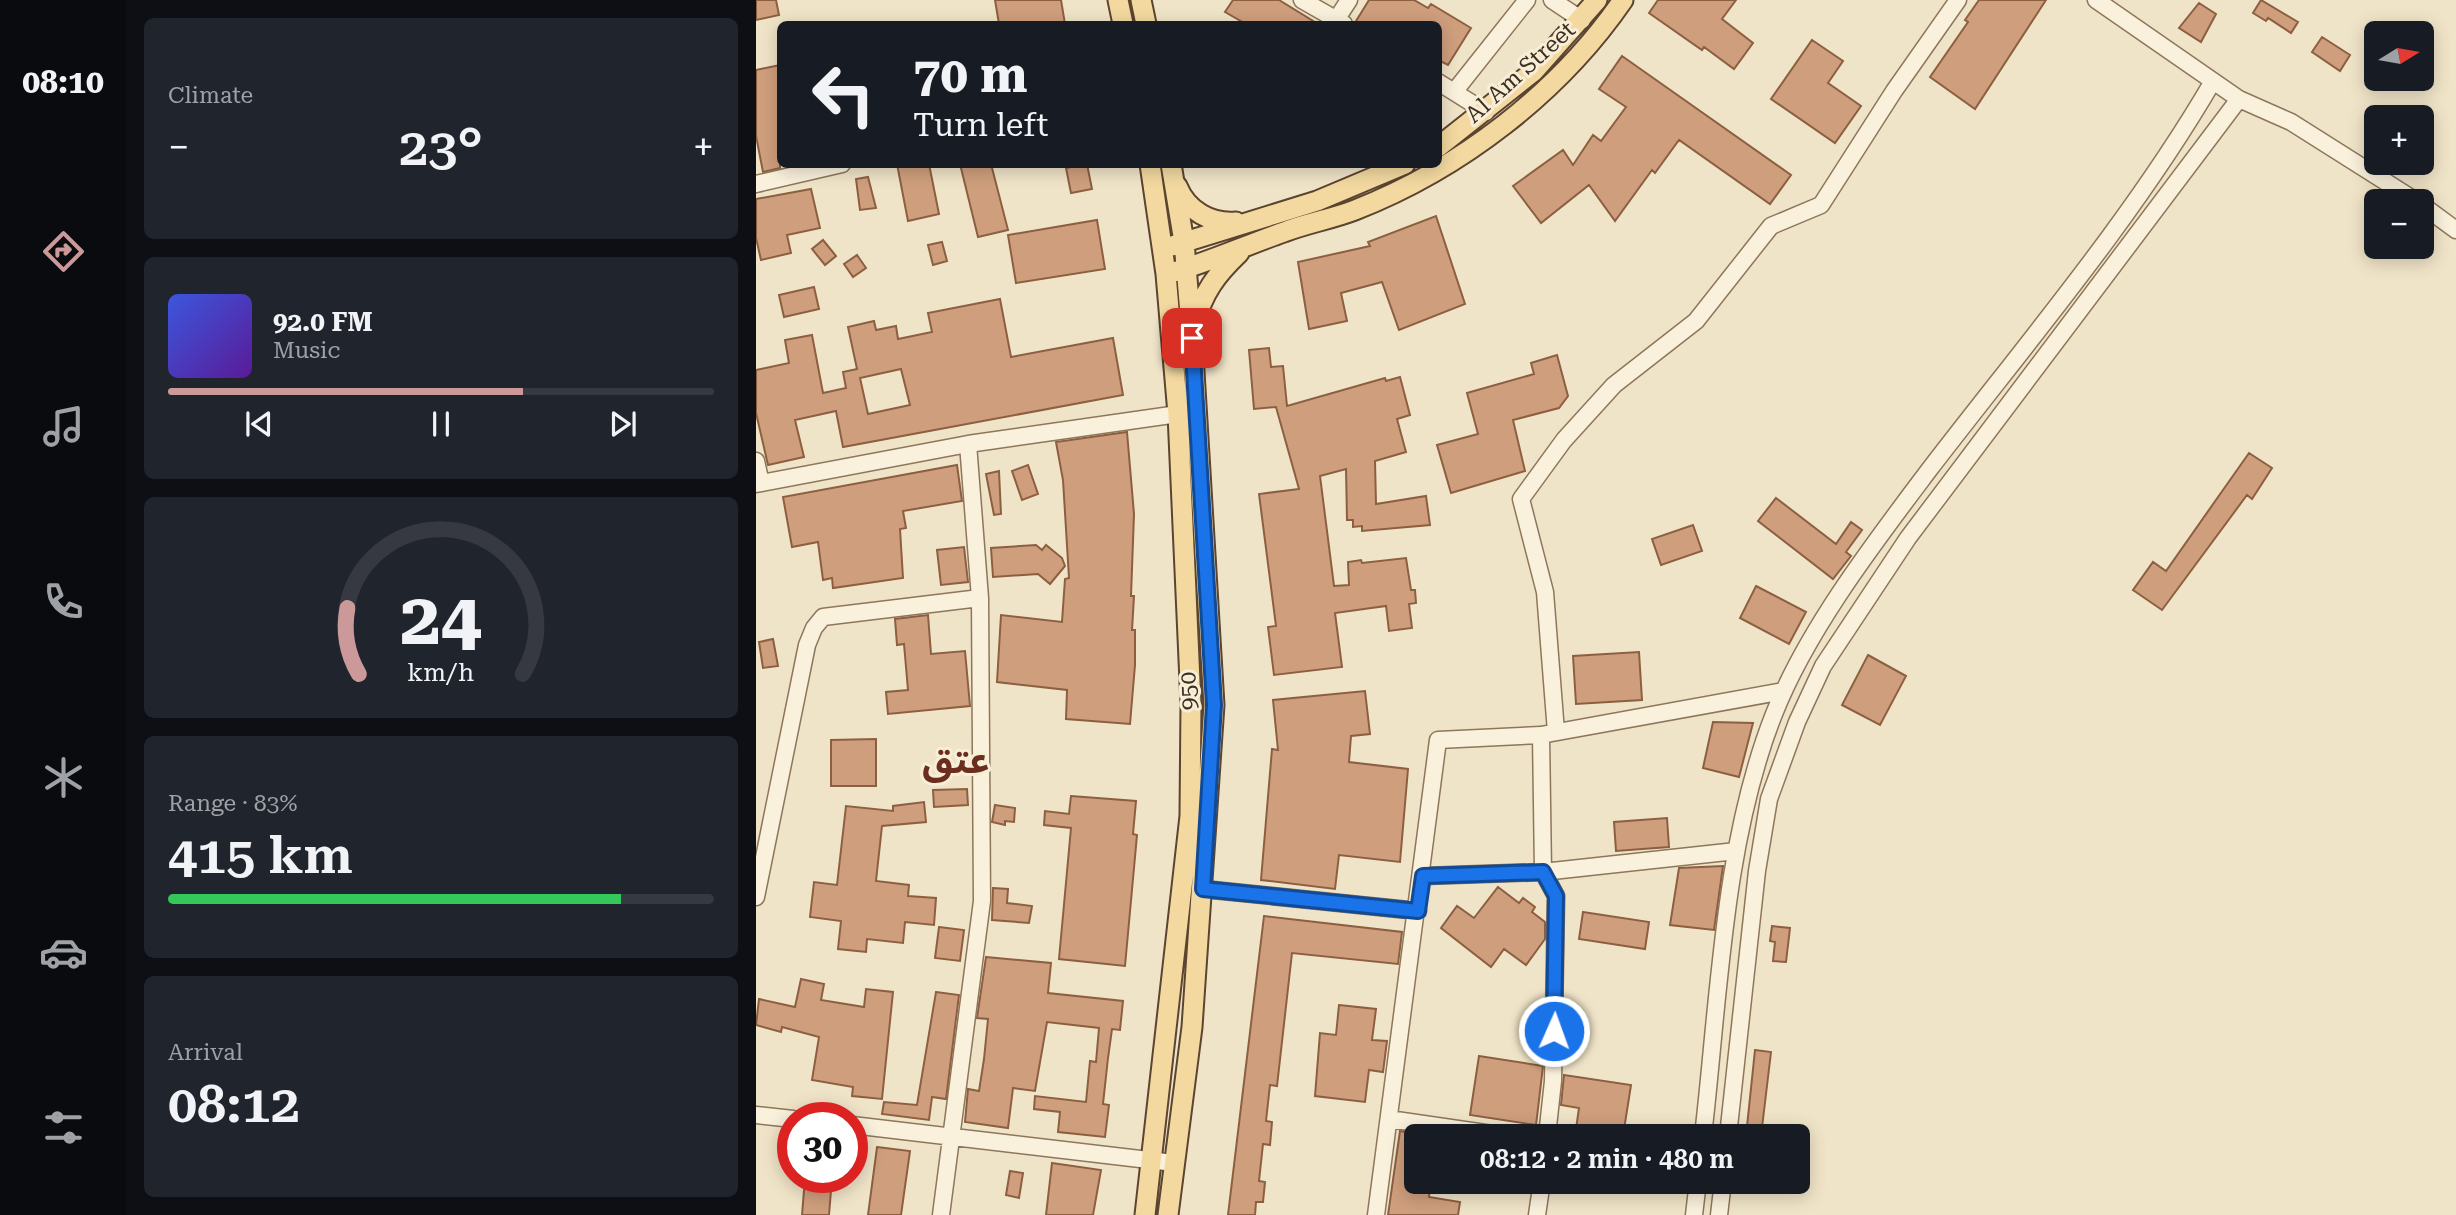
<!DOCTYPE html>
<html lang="en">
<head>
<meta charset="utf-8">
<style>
  :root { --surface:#171b24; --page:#20242c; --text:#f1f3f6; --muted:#9ea1a6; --line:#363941; --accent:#cc999b }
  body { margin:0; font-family:"Roboto Serif","Noto Sans Arabic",serif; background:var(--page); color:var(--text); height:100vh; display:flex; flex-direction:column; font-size:26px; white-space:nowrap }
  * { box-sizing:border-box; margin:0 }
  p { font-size:23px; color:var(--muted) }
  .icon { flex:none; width:38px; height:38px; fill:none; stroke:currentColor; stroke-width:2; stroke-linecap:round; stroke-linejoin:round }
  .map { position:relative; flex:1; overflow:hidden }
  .sheet { display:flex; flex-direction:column; gap:18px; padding:18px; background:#0d0f14; width:630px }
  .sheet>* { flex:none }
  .hud { position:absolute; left:21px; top:21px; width:665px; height:147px; border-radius:10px; box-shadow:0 4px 18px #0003; background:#171b24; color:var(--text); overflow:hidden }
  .needle { width:46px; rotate:79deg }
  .tools { position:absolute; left:1608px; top:21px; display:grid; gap:14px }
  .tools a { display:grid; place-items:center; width:70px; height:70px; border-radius:10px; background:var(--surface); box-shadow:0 4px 18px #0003; font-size:35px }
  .speed { position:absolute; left:21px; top:1102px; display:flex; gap:14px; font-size:35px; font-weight:700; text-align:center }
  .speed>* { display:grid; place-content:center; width:91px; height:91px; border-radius:50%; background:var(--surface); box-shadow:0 4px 18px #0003; line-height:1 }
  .speed .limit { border:10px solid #d22; background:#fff; color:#111 }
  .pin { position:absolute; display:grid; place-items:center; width:60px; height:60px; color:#fff; margin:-30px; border-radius:14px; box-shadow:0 4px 10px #0006 }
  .me { position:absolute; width:77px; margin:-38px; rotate:2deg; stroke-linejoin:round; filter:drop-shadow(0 0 5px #0008) }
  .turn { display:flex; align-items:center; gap:24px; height:147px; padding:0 21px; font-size:32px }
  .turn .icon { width:91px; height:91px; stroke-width:2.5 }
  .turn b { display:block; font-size:49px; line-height:60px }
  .big { font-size:52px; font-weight:600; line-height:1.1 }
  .sheet .card { flex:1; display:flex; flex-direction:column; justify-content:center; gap:10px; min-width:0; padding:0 24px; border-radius:10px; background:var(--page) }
  .sheet .dial { align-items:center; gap:0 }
  .dial svg { height:182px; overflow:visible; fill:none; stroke:var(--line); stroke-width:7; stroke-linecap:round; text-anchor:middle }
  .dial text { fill:var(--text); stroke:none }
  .song { display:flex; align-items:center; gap:21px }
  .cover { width:84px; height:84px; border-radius:10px; background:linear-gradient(135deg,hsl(230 70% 55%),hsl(270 70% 35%)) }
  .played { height:7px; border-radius:4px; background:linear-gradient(90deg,var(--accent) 65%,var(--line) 65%) }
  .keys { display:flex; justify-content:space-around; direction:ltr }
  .heat { display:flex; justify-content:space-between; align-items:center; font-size:38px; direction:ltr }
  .charge { height:10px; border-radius:5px; background:linear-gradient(90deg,#34c759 83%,var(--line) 0) }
  .trip { position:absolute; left:648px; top:1124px; width:406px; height:70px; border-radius:10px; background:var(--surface); box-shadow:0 4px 18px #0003; font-weight:600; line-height:70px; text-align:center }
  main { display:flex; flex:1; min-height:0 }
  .tab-bar { display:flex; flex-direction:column; width:126px; justify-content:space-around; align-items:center; background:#090b0e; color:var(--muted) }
  .tab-bar .icon { width:49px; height:49px }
  .tab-bar .current { color:var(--accent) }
  .tab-bar b { font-size:32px; color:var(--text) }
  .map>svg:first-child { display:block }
  .building { fill:#cf9f7d; stroke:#8d5f41; stroke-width:2; fill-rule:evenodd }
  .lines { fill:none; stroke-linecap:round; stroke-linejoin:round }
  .minor-casing { stroke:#8d765c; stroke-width:19 }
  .major-casing { stroke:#5b4430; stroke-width:23 }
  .minor { stroke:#faf1dc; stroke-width:16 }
  .major { stroke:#f3d9a0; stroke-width:19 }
  .route-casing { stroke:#114b97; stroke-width:18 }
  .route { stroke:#1a73e8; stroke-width:12 }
  .labels { text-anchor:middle; stroke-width:6; stroke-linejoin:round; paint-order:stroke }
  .street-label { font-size:23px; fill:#3d2e20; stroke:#f7eed8 }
  .town-label { font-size:37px; font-weight:bold; fill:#6b2e1e; stroke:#f7eed8 }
</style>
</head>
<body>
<main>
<nav class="tab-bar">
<b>08:10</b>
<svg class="icon current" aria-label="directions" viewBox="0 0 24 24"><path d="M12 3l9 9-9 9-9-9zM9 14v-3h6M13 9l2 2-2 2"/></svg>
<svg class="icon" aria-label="music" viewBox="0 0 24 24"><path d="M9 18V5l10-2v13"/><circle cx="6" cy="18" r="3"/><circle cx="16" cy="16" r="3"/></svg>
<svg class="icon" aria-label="phone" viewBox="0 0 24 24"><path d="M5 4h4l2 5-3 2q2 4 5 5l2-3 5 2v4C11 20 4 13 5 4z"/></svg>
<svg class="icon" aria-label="climate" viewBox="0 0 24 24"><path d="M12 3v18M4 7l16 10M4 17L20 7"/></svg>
<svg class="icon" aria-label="car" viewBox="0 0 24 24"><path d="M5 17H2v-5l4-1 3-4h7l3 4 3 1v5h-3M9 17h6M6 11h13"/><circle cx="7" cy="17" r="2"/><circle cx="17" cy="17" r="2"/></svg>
<svg class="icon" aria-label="filters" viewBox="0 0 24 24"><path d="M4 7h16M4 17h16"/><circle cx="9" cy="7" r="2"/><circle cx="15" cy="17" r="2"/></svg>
</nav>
<section class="sheet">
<div class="card"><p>Climate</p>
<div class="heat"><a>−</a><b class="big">23°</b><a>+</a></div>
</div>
<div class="card">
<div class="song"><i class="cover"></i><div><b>92.0 FM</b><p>Music</p></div></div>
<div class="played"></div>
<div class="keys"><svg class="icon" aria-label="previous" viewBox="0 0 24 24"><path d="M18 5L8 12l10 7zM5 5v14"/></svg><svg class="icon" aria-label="pause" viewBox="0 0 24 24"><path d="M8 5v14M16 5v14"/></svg><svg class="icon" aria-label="next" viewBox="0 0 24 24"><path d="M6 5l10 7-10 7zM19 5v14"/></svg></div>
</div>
<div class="card dial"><svg viewBox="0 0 100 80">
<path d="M14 69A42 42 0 1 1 86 69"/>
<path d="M14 69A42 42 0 0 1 9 40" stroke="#cc999b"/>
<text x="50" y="56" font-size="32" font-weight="700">24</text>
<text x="50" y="72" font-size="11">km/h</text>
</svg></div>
<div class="card"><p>Range · 83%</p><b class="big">415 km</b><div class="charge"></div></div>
<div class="card"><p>Arrival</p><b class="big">08:12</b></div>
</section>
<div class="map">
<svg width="1700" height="1215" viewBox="0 0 1700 1215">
  <rect width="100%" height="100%" fill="#f0e4c8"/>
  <path class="building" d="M0 0H20L23 15 0 20Z
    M239 0H305L309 24H243Z
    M477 0H523L562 24H490L469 12Z
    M613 0H658L672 8 675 4 715 28 692 65 682 60V24H606L600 21Z
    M902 0H980L966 19 997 43 978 69 948 47 946 50 893 13Z
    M1223 0H1290L1219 109 1174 77 1212 22 1209 20Z
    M1505 0 1542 22 1535 33 1512 18 1510 21 1497 13Z
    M1443 3 1460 14 1445 42 1423 28Z
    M1566 37 1594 55 1584 71 1556 52Z
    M1056 40 1087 61 1072 83 1105 106 1079 143 1015 99Z
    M866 56 1035 175 1014 204 923 140 899 173 896 170 859 221 833 185 785 223 757 186 807 150 817 165 837 135 845 141 870 107 843 89Z
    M24 65V168L7 172 0 136V70Z
    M141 164H173L183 214 152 221Z
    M204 164H235L252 230 222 237Z
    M331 164 336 189 315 193 310 168Z
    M112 177 120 208 104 210 100 179Z
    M55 189 64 228 31 235 35 253 5 260 0 238V199Z
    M680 216 709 304 643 330 626 282 585 293 591 321 553 329 542 262 614 246 612 242Z
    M341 220 349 269 260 283 252 235Z
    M67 240 80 256 69 265 56 249Z
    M186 242 191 261 177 265 172 245Z
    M101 255 110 268 97 277 88 264Z
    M58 287 63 309 28 317 23 295Z
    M244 299 255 357 357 338 367 395 87 447 80 411 39 420 48 457 12 465 0 413V370L33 363 29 340 56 335 67 393 90 388 87 372 101 369 92 327 118 321 120 330 140 326 142 339 176 332 172 313ZM145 369 154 405 112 414 104 378Z
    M513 348 515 367 527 366 531 406 629 378 630 381 644 377 654 415 641 419 650 452 619 461 620 504 670 496 674 525 606 531V526L597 527V520H591L590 469 564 476 578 586 593 585 592 562 605 560 606 563 650 558 655 590H659L660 603 653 604 656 628 633 631 630 606 579 613 586 667 518 675 512 627 520 626 503 494 543 489 520 407 498 409 493 350Z
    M801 355 812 396 803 408 757 420 769 471 695 493 681 445 722 434 711 393 778 374 775 363Z
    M371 432 378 514 375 596H378L376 630H379V665L374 724 310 719 311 690 241 682 245 615 306 622 309 579 313 578 307 480 300 442Z
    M1493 453 1516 468 1496 499 1491 495 1406 610 1377 590 1397 562 1410 571Z
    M201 465 206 501 147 511 150 528 144 529 147 578 77 588 76 578 67 580 62 542 36 547 27 497Z
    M272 465 282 494 266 500 256 471Z
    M243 471 245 514 238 515 230 474Z
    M1020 498 1080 544 1095 522 1106 530 1090 552 1095 556 1077 579 1002 521Z
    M937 525 946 551 905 565 896 539Z
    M280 545 286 550 290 545 306 558 309 566 294 584 282 574 237 577 235 548Z
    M208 547 212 582 185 585 181 550Z
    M1000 586 1050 612 1033 644 984 618Z
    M172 615 175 654 209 651 214 706 132 714 130 692 152 690 148 644 141 645 139 619Z
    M17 639 22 666 7 668 3 642Z
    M883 652 886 700 820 704 817 656Z
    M1112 655 1150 676 1124 725 1086 705Z
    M609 691 614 734 595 736 593 762 652 769 644 862 583 855 579 889 505 880 516 749 522 750 517 700Z
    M957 722 997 723 983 777 947 768Z
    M120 739V786H75V740Z
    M211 789 212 805 178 807 177 790Z
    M315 796 380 801 377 834 381 835 369 966 303 959 315 828 288 825 289 811 313 814Z
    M168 802 170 822 126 826 120 881 153 885 152 896 180 898 178 925 149 922 147 943 111 939 110 952 82 949 85 921 54 917 58 882 81 885 90 806 137 811V806Z
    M239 805 259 808 258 822 249 821V825L236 822Z
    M911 818 913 847 860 851 858 822Z
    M967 866 958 930 914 925 923 868Z
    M742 887 763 903 767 898 779 907 776 912 789 922V939L770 965 748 949 735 967 685 928 701 906 718 918Z
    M237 888 252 889 251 903 276 906 273 923 236 920Z
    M827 912 893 922 889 949 823 939Z
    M508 916 646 932 642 964 536 953 521 1086 514 1085 510 1121 516 1122 514 1145 507 1144 503 1181 509 1182 507 1202H500L499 1215H472Z
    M1016 926 1034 928 1030 962 1017 961 1019 942 1014 941Z
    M183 927 208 930 204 961 179 958Z
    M230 957 295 963 292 993 367 1001 364 1030 356 1029 352 1058 347 1104 353 1105 349 1137 302 1132 304 1112 278 1109 279 1096 330 1102 334 1061 340 1062 343 1028 291 1022 279 1091 257 1088 252 1128 209 1122 212 1089 223 1091 228 1059 232 1019 221 1018Z
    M45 979 68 984 65 1000 108 1007 110 989 137 992 126 1099 96 1096 97 1087 56 1080 63 1037 26 1027 25 1032 0 1025 3 999 39 1007Z
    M180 992 203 995 190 1099 176 1097 173 1120 126 1114 128 1102 161 1105Z
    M583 1005 620 1009 616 1040 631 1041 627 1072 613 1070 609 1102 559 1096 564 1033 580 1035Z
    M999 1050 1015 1052 1005 1136H990Z
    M723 1056 787 1066 780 1125 714 1115Z
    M808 1075 875 1085 867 1136H819L823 1108 805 1105Z
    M644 1131 660 1134V1181H675L673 1197 704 1202 702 1215H632Z
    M121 1147 154 1151 145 1215H112Z
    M296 1163 345 1170 337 1215H290Z
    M254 1171 267 1173 263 1198 250 1195Z
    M49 1178H76L73 1215H46Z"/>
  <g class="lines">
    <defs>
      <path id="minor" d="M546 0 588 24
        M796 0 826 20
        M1340 0 1483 99 1535 122 1660 201
        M580 20 593 0
        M682 82 730 112
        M698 92 771 0
        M0 184 86 164
        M1666 205 1700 230
        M0 461 5 483
        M0 484 212 444 422 414
        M800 732 789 592 765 499 808 440 858 385 940 321 1015 226 1065 205 1138 91 1202 0
        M785 735 787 872 800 896 797 1081 791 1136
        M667 876 787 872 980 851
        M447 889 662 911
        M0 897 51 645 58 628 67 617 224 598
        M0 1115 37 1119
        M633 1119 750 1136
        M96 1125 418 1163
        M947 1136C963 999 967 843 1018 714 1051 630 1118 543 1173 470 1269 345 1378 217 1457 81
        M972 1136 1001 871 1013 799 1041 722 1067 666 1152 538 1483 99
        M185 1215 226 901 224 598 212 444
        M620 1215 682 740 785 735 1028 691
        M781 1215 786 1181
        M938 1215 942 1181
        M963 1215 967 1181"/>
      <path id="major" d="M362 0 367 24
        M385 0 390 24
        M682 147 778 71 841 0
        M421 186C431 211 455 224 480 222
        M416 246 561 201 649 164
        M418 272C455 261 491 245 528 232 551 223 576 219 599 210 704 169 803 93 867 0
        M439 324C446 293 461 274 483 253
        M389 1215 434 816 435 704 422 414 410 274 394 164
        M412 1215 436 1027 458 705 436 338 428 242 415 164"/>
    </defs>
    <use href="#minor" class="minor-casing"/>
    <use href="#major" class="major-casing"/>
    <use href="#minor" class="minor"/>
    <use href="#major" class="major"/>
  </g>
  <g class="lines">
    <defs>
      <path id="route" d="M436 338 458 705 447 889 662 911 667 876 787 872 800 896 798 1031"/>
    </defs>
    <use href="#route" class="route-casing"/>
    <use href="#route" class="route"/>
  </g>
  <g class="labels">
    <g class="street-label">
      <text transform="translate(764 72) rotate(-42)" y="8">Al Am Street</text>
      <text transform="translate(432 691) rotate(-92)" y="8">950</text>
    </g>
    <g class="town-label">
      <text x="200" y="773">عتق</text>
    </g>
  </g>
</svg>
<div class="tools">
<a><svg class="needle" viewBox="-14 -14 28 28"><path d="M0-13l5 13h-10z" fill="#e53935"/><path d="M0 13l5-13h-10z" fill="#9ea1a6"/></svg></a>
<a>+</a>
<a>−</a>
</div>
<div class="speed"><div class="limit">30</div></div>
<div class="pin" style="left:436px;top:338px;background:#d93025"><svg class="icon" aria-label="arrive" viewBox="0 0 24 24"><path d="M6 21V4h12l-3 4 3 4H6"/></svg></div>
<svg class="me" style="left:798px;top:1031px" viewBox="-20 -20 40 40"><circle r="17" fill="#1a73e8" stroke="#fff" stroke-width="3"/><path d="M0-11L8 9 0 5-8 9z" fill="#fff"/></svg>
<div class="trip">08:12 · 2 min · 480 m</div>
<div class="hud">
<div class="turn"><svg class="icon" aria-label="left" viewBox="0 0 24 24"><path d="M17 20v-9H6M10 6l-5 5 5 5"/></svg><div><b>70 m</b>Turn left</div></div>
</div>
</div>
</main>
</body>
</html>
